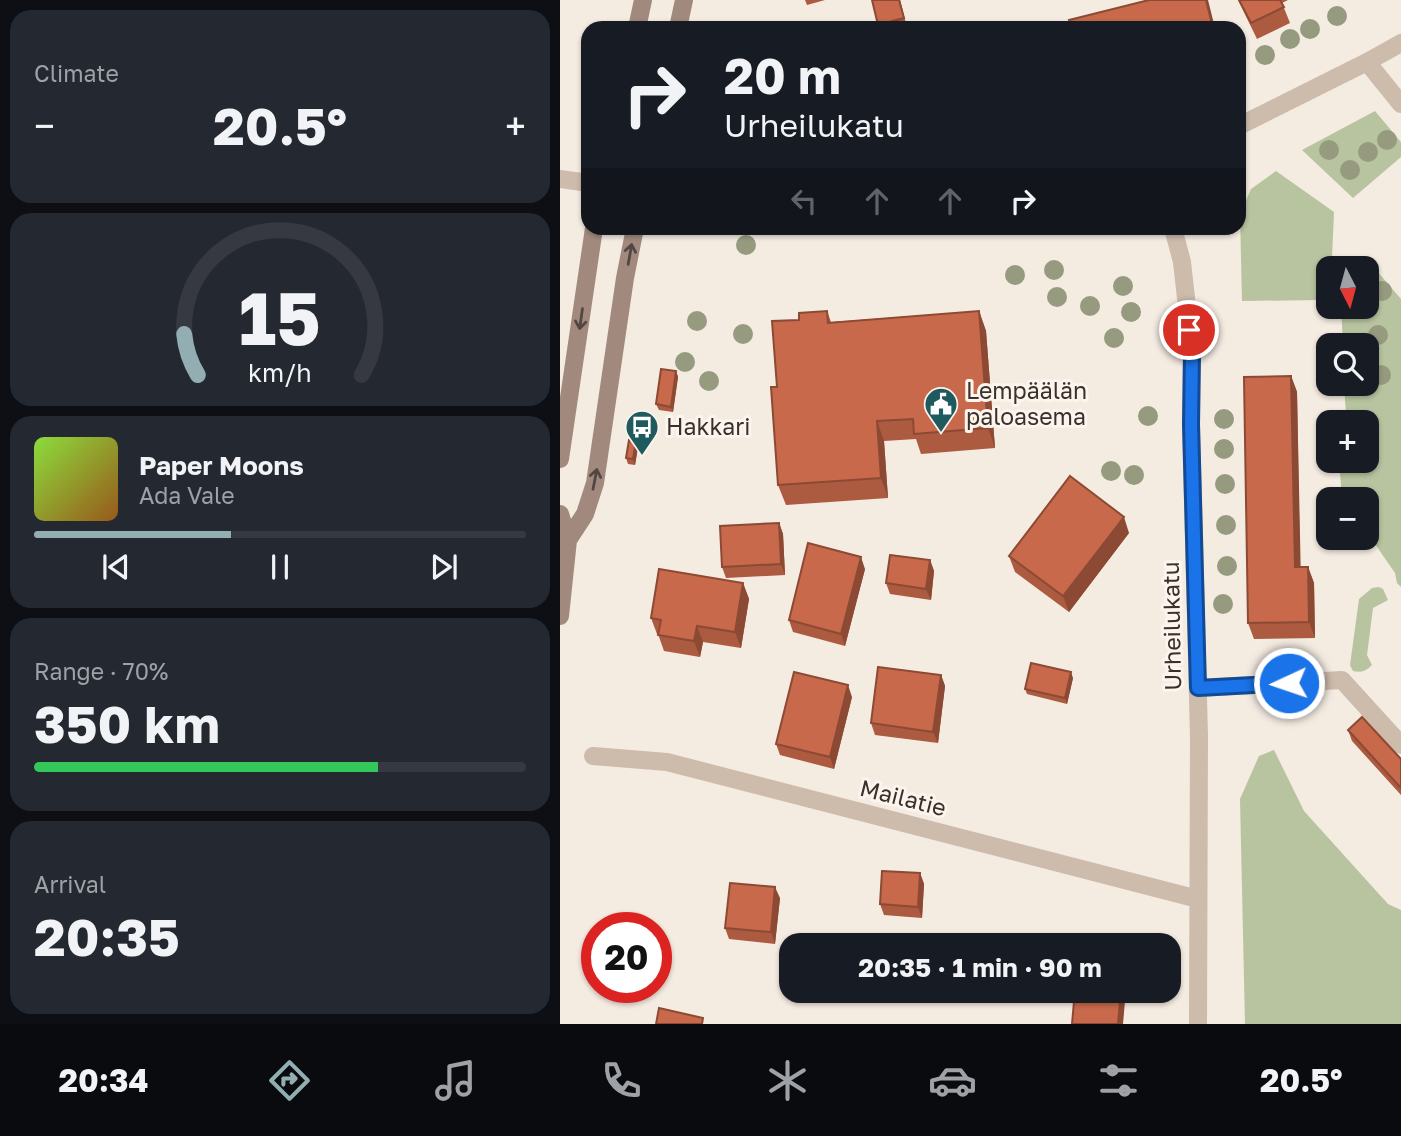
<!DOCTYPE html>
<html lang="en">
<head>
<meta charset="utf-8">
<style>
  :root { --surface:#171b24; --page:#242831; --text:#f1f3f6; --muted:#9ea1a6; --line:#363941; --accent:#92aeb2 }
  body { margin:0; font-family:"Golos Text",sans-serif; background:var(--page); color:var(--text); height:100vh; display:flex; flex-direction:column; font-size:26px; white-space:nowrap }
  * { box-sizing:border-box; margin:0 }
  p { font-size:23px; color:var(--muted) }
  .icon { flex:none; width:38px; height:38px; fill:none; stroke:currentColor; stroke-width:2; stroke-linecap:round; stroke-linejoin:round }
  .map { position:relative; flex:1; overflow:hidden }
  .drawer { display:flex; flex-direction:column; gap:10px; padding:10px; background:#0d0f14; width:560px }
  .drawer>* { flex:none }
  .hud { position:absolute; left:21px; top:21px; width:665px; height:214px; border-radius:21px; box-shadow:0 2px 5px #0004; background:#171b24; color:var(--text); overflow:hidden }
  .needle { width:46px; rotate:174deg }
  .fabs { position:absolute; left:756px; top:256px; display:grid; gap:14px }
  .fabs a { display:grid; place-items:center; width:63px; height:63px; border-radius:14px; background:var(--surface); box-shadow:0 2px 5px #0004; font-size:35px }
  .speed { position:absolute; left:21px; top:912px; display:flex; gap:14px; font-size:35px; font-weight:700; text-align:center }
  .speed>* { display:grid; place-content:center; width:91px; height:91px; border-radius:50%; background:var(--surface); box-shadow:0 2px 5px #0004; line-height:1 }
  .speed .limit { border:10px solid #d22; background:#fff; color:#111 }
  .pin { position:absolute; display:grid; place-items:center; width:60px; height:60px; color:#fff; margin:-30px; border:4px solid #fff; border-radius:50%; box-shadow:0 2px 7px #0007 }
  .me { position:absolute; width:77px; margin:-38px; rotate:267deg; stroke-linejoin:round; filter:drop-shadow(0 0 5px #0008) }
  .turn { display:flex; align-items:center; gap:24px; height:147px; padding:0 28px; font-size:32px }
  .turn .icon { width:91px; height:91px; stroke-width:2.5 }
  .turn b { display:block; font-size:49px; line-height:60px }
  .lanes { display:flex; align-items:center; height:66px; padding:0 28px; background:#0003; justify-content:center; gap:35px; direction:ltr }
  .lanes .off { opacity:.35 }
  .big { font-size:52px; font-weight:700; line-height:1.1 }
  .drawer .tile { flex:1; display:flex; flex-direction:column; justify-content:center; gap:10px; min-width:0; padding:0 24px; border-radius:21px; background:var(--page) }
  .drawer .dial { align-items:center; gap:0 }
  .dial svg { height:182px; overflow:visible; fill:none; stroke:var(--line); stroke-width:7; stroke-linecap:round; text-anchor:middle }
  .dial text { fill:var(--text); stroke:none }
  .song { display:flex; align-items:center; gap:21px }
  .cover { width:84px; height:84px; border-radius:10px; background:linear-gradient(135deg,hsl(90 70% 55%),hsl(30 70% 35%)) }
  .played { height:7px; border-radius:4px; background:linear-gradient(90deg,var(--accent) 40%,var(--line) 40%) }
  .keys { display:flex; justify-content:space-around; direction:ltr }
  .heat { display:flex; justify-content:space-between; align-items:center; font-size:38px; direction:ltr }
  .charge { height:10px; border-radius:5px; background:linear-gradient(90deg,#34c759 70%,var(--line) 0) }
  .trip { position:absolute; left:219px; top:933px; width:402px; height:70px; border-radius:21px; background:var(--surface); box-shadow:0 2px 5px #0004; font-weight:700; line-height:70px; text-align:center }
  .dock { display:flex; height:112px; justify-content:space-around; align-items:center; background:#090b0e; color:var(--muted) }
  .dock .icon { width:49px; height:49px }
  .dock .on { color:var(--accent) }
  .dock b { font-size:32px; color:var(--text) }
  main { display:flex; flex:1; min-height:0 }
  .map>svg:first-child { display:block }
  .green { fill:#b8c4a0 }
  .lines { fill:none; stroke-linecap:round; stroke-linejoin:round }
  .lane { stroke:#cdbbac; stroke-width:18 }
  .street { stroke:#cdbbac; stroke-width:18 }
  .secondary { stroke:#a18a7d; stroke-width:18 }
  .tree { fill:#969b7f }
  .wall { fill:#ac5a40 }
  .shaded-wall { fill:#8c4a34 }
  .building { fill:#c8694b; stroke:#8c4a34; stroke-width:2 }
  .oneway { stroke:#544640 }
  .route-casing { stroke:#114b97; stroke-width:18 }
  .route { stroke:#1a73e8; stroke-width:12 }
  .labels { text-anchor:middle; stroke-width:6; stroke-linejoin:round; paint-order:stroke }
  .poi-label { font-size:23px; fill:#3b302b; stroke:#fbf5ee; text-anchor:start }
  .street-label { font-size:23px; fill:#3b302b; stroke:#fbf5ee }
</style>
</head>
<body>
<main>
<section class="drawer">
<div class="tile"><p>Climate</p>
<div class="heat"><a>−</a><b class="big">20.5°</b><a>+</a></div>
</div>
<div class="tile dial"><svg viewBox="0 0 100 80">
<path d="M14 69A42 42 0 1 1 86 69"/>
<path d="M14 69A42 42 0 0 1 8 51" stroke="#92aeb2"/>
<text x="50" y="56" font-size="32" font-weight="700">15</text>
<text x="50" y="72" font-size="11">km/h</text>
</svg></div>
<div class="tile">
<div class="song"><i class="cover"></i><div><b>Paper Moons</b><p>Ada Vale</p></div></div>
<div class="played"></div>
<div class="keys"><svg class="icon" aria-label="previous" viewBox="0 0 24 24"><path d="M18 5L8 12l10 7zM5 5v14"/></svg><svg class="icon" aria-label="pause" viewBox="0 0 24 24"><path d="M8 5v14M16 5v14"/></svg><svg class="icon" aria-label="next" viewBox="0 0 24 24"><path d="M6 5l10 7-10 7zM19 5v14"/></svg></div>
</div>
<div class="tile"><p>Range · 70%</p><b class="big">350 km</b><div class="charge"></div></div>
<div class="tile"><p>Arrival</p><b class="big">20:35</b></div>
</section>
<div class="map">
<svg width="841" height="1024" viewBox="0 0 841 1024">
  <rect width="100%" height="100%" fill="#f4ebe1"/>
  <path class="green" d="M815 111 841 142V157L793 198 742 150Z
    M716 171 774 212 772 258 759 300 682 301 680 214 691 189Z
    M805 257 841 299V587L837 583 835 573 813 541 785 539 784 537H807V499H782L779 460H807V422H776V413L786 415 784 383H807V345H783L781 306H807V268H793Z
    M819 587 823 589 828 600 813 608 807 655 812 665C806 671 802 673 793 671L790 665 799 599 812 588Z
    M714 750 744 811 828 904 841 910V1024H685L680 799 699 756Z"/>
  <g class="lines">
    <path class="lane" d="M638 688 782 680 841 745"/>
    <path class="street" d="M807 62 841 104
      M679 126 807 62 841 43
      M0 179 28 183
      M613 228 622 262 632 352 631 424 639 737 638 1024
      M33 756 107 762 638 899"/>
    <path class="secondary" d="M77 28 83 0
      M118 28 124 0
      M0 459 34 228
      M0 514 8 540 0 616
      M8 540 25 514 35 483 65 278 75 228"/>
  </g>
  <g class="tree">
    <circle cx="777" cy="16" r="10"/>
    <circle cx="750" cy="29" r="10"/>
    <circle cx="730" cy="39" r="10"/>
    <circle cx="705" cy="55" r="10"/>
    <circle cx="827" cy="140" r="10"/>
    <circle cx="769" cy="150" r="10"/>
    <circle cx="808" cy="152" r="10"/>
    <circle cx="790" cy="170" r="10"/>
    <circle cx="186" cy="245" r="10"/>
    <circle cx="494" cy="270" r="10"/>
    <circle cx="455" cy="275" r="10"/>
    <circle cx="563" cy="286" r="10"/>
    <circle cx="822" cy="291" r="10"/>
    <circle cx="497" cy="297" r="10"/>
    <circle cx="530" cy="306" r="10"/>
    <circle cx="571" cy="312" r="10"/>
    <circle cx="137" cy="321" r="10"/>
    <circle cx="183" cy="334" r="10"/>
    <circle cx="818" cy="335" r="10"/>
    <circle cx="554" cy="338" r="10"/>
    <circle cx="125" cy="362" r="10"/>
    <circle cx="821" cy="375" r="10"/>
    <circle cx="149" cy="381" r="10"/>
    <circle cx="588" cy="416" r="10"/>
    <circle cx="664" cy="419" r="10"/>
    <circle cx="664" cy="449" r="10"/>
    <circle cx="551" cy="471" r="10"/>
    <circle cx="574" cy="475" r="10"/>
    <circle cx="665" cy="484" r="10"/>
    <circle cx="666" cy="525" r="10"/>
    <circle cx="667" cy="566" r="10"/>
    <circle cx="663" cy="604" r="10"/>
  </g>
  <path class="wall" d="M245 0H265L247 5Z
    M312 0H340L347 28H319Z
    M678 0H728L722 3 730 23 697 39Z
    M267 311 271 322 419 311 426 331 435 448 361 454 356 439 324 441 328 498 226 505 218 485 217 387 239 320Z
    M116 371 118 377 113 412 99 410 96 404Z
    M731 376 737 392 740 567H748L754 583 755 638 694 639 688 623Z
    M76 441 78 447 75 465 68 464 66 458Z
    M219 523 223 534 225 575 166 578 162 567Z
    M569 533 509 612 455 572 449 556Z
    M370 560 374 571 371 600 330 594 326 583Z
    M305 569 285 646 233 632 229 620Z
    M183 583 189 599 181 648 143 642 140 657 104 651 98 634H97L91 618Z
    M381 675 385 686 378 743 315 735 311 723Z
    M513 678 507 704 467 694 465 689Z
    M292 697 274 769 220 755 216 744Z
    M788 730 841 759V795L792 741Z
    M360 873 364 884 362 918 324 915 320 904Z
    M220 898 215 944 169 939 165 928Z
    M403 990V999H378L376 994Z"/>
  <path class="shaded-wall" d="M339 0H340L347 28 344 18Z
    M646 0H648L655 28H653Z
    M419 311 426 331 435 448 428 428Z
    M116 371 118 377 113 412 111 407Z
    M731 376 737 392 741 583 735 567Z
    M317 421 324 441 328 498 321 478Z
    M76 441 78 447 75 465 73 459Z
    M564 517 569 533 509 612 503 596Z
    M219 523 223 534 225 575 221 564Z
    M301 557 305 569 285 646 281 634Z
    M370 560 374 571 371 600 366 589Z
    M748 567 754 583 755 638 749 622Z
    M183 583 189 599 181 648 175 632Z
    M137 626 143 642 140 657 134 641Z
    M511 672 513 678 507 704 505 698Z
    M381 675 385 686 378 743 373 732Z
    M288 685 292 697 274 769 270 757Z
    M360 873 364 884 362 918 358 907Z
    M215 887 220 898 215 944 211 932Z
    M561 990H566L563 1024H558Z"/>
  <path class="building" d="M312 0H339L344 18 318 25Z
    M589 0H646L653 28H511L509 20Z
    M679 0H720L724 7 691 23Z
    M267 311 268 323 419 311 428 428 354 434 353 419 317 421 321 478 218 485 211 387H217L212 321 239 320V313Z
    M101 369 116 371 111 407 96 404Z
    M731 376 735 567H748L749 622 688 623 684 377Z
    M69 440 76 441 73 459 66 458Z
    M510 476 564 517 503 596 449 556Z
    M219 523 221 564 162 567 160 526Z
    M248 543 301 557 281 634 229 620Z
    M330 555 370 560 366 589 326 583Z
    M99 569 183 583 175 632 137 626 134 641 98 635 101 620 91 618Z
    M471 663 511 672 505 698 465 689Z
    M318 667 381 675 373 732 311 723Z
    M234 672 288 685 270 757 216 744Z
    M802 717 841 759V788L788 730Z
    M322 871 360 873 358 907 320 904Z
    M170 883 215 887 211 932 165 928Z
    M376 990H401V993L376 994Z
    M515 990H561L558 1024H512Z
    M99 1008 143 1018 142 1024H96Z"/>
  <defs><path id="oneway-shaft" d="M-6 0H5M1.5-3L5.5 0L1.5 3" fill="none" stroke-width="1.6" stroke-linecap="round" stroke-linejoin="round" transform="scale(1.75)"/></defs>
  <g class="oneway">
    <use href="#oneway-shaft" transform="translate(70 254) rotate(-80)"/>
    <use href="#oneway-shaft" transform="translate(21 319) rotate(98)"/>
    <use href="#oneway-shaft" transform="translate(35 479) rotate(-79)"/>
  </g>
  <g class="lines">
    <defs>
      <path id="route" d="M629 330 632 352 631 424 638 688 729 683"/>
    </defs>
    <use href="#route" class="route-casing"/>
    <use href="#route" class="route"/>
  </g>
  <defs>
    <symbol id="civic-pin" viewBox="-11 -11 22 30"><path d="M0 17L-7.5 6A9.5 9.5 0 1 1 7.5 6Z" fill="#1f5a5e" stroke="#fbf5ee"/><path d="M-.6-6.5H3V-4.5H.6V-3L4-1V1h2V6H-6V1h2V-1L-.6-3ZM-1.2 2.5V6h2.4V2.5Z" fill="#fff"/></symbol>
    <symbol id="bus-pin" viewBox="-11 -11 22 30"><path d="M0 17L-7.5 6A9.5 9.5 0 1 1 7.5 6Z" fill="#1f5a5e" stroke="#fbf5ee"/><path d="M-5-6H5V4H4V6H2V4H-2V6H-4V4H-5ZM-3.5-4V0h7V-4ZM-3.5 1.2v1.5H-2V1.2ZM2 1.2v1.5H3.5V1.2Z" fill="#fff"/></symbol>
  </defs>
  <g fill-rule="evenodd">
    <use href="#civic-pin" x="362" y="385" width="38" height="52"/>
    <use href="#bus-pin" x="63" y="408" width="38" height="52"/>
  </g>
  <g class="labels">
    <g class="poi-label">
      <text x="406" y="399">Lempäälän<tspan x="406" dy="26">paloasema</tspan></text>
      <text x="106" y="435">Hakkari</text>
    </g>
    <g class="street-label">
      <text transform="translate(612 626) rotate(-91)" y="8">Urheilukatu</text>
      <text transform="translate(343 798) rotate(14)" y="8">Mailatie</text>
    </g>
  </g>
</svg>
<div class="fabs">
<a><svg class="needle" viewBox="-14 -14 28 28"><path d="M0-13l5 13h-10z" fill="#e53935"/><path d="M0 13l5-13h-10z" fill="#9ea1a6"/></svg></a>
<a><svg class="icon" aria-label="search" viewBox="0 0 24 24"><circle cx="10" cy="10" r="6"/><path d="M15 15l6 6"/></svg></a>
<a>+</a>
<a>−</a>
</div>
<div class="speed"><div class="limit">20</div></div>
<div class="pin" style="left:629px;top:330px;background:#d93025"><svg class="icon" aria-label="arrive" viewBox="0 0 24 24"><path d="M6 21V4h12l-3 4 3 4H6"/></svg></div>
<svg class="me" style="left:729px;top:683px" viewBox="-20 -20 40 40"><circle r="17" fill="#1a73e8" stroke="#fff" stroke-width="3"/><path d="M0-11L8 9 0 5-8 9z" fill="#fff"/></svg>
<div class="trip">20:35 · 1 min · 90 m</div>
<div class="hud">
<div class="turn"><svg class="icon" aria-label="right" viewBox="0 0 24 24"><path d="M7 20v-9h11M14 6l5 5-5 5"/></svg><div><b>20 m</b>Urheilukatu</div></div>
<div class="lanes"><svg class="icon off" aria-label="left" viewBox="0 0 24 24"><path d="M17 20v-9H6M10 6l-5 5 5 5"/></svg><svg class="icon off" aria-label="ahead" viewBox="0 0 24 24"><path d="M12 20V5M6 11l6-6 6 6"/></svg><svg class="icon off" aria-label="ahead" viewBox="0 0 24 24"><path d="M12 20V5M6 11l6-6 6 6"/></svg><svg class="icon" aria-label="right" viewBox="0 0 24 24"><path d="M7 20v-9h11M14 6l5 5-5 5"/></svg></div>
</div>
</div>
</main>
<nav class="dock">
<b>20:34</b>
<svg class="icon on" aria-label="directions" viewBox="0 0 24 24"><path d="M12 3l9 9-9 9-9-9zM9 14v-3h6M13 9l2 2-2 2"/></svg>
<svg class="icon" aria-label="music" viewBox="0 0 24 24"><path d="M9 18V5l10-2v13"/><circle cx="6" cy="18" r="3"/><circle cx="16" cy="16" r="3"/></svg>
<svg class="icon" aria-label="phone" viewBox="0 0 24 24"><path d="M5 4h4l2 5-3 2q2 4 5 5l2-3 5 2v4C11 20 4 13 5 4z"/></svg>
<svg class="icon" aria-label="climate" viewBox="0 0 24 24"><path d="M12 3v18M4 7l16 10M4 17L20 7"/></svg>
<svg class="icon" aria-label="car" viewBox="0 0 24 24"><path d="M5 17H2v-5l4-1 3-4h7l3 4 3 1v5h-3M9 17h6M6 11h13"/><circle cx="7" cy="17" r="2"/><circle cx="17" cy="17" r="2"/></svg>
<svg class="icon" aria-label="filters" viewBox="0 0 24 24"><path d="M4 7h16M4 17h16"/><circle cx="9" cy="7" r="2"/><circle cx="15" cy="17" r="2"/></svg>
<b>20.5°</b>
</nav>
</body>
</html>
